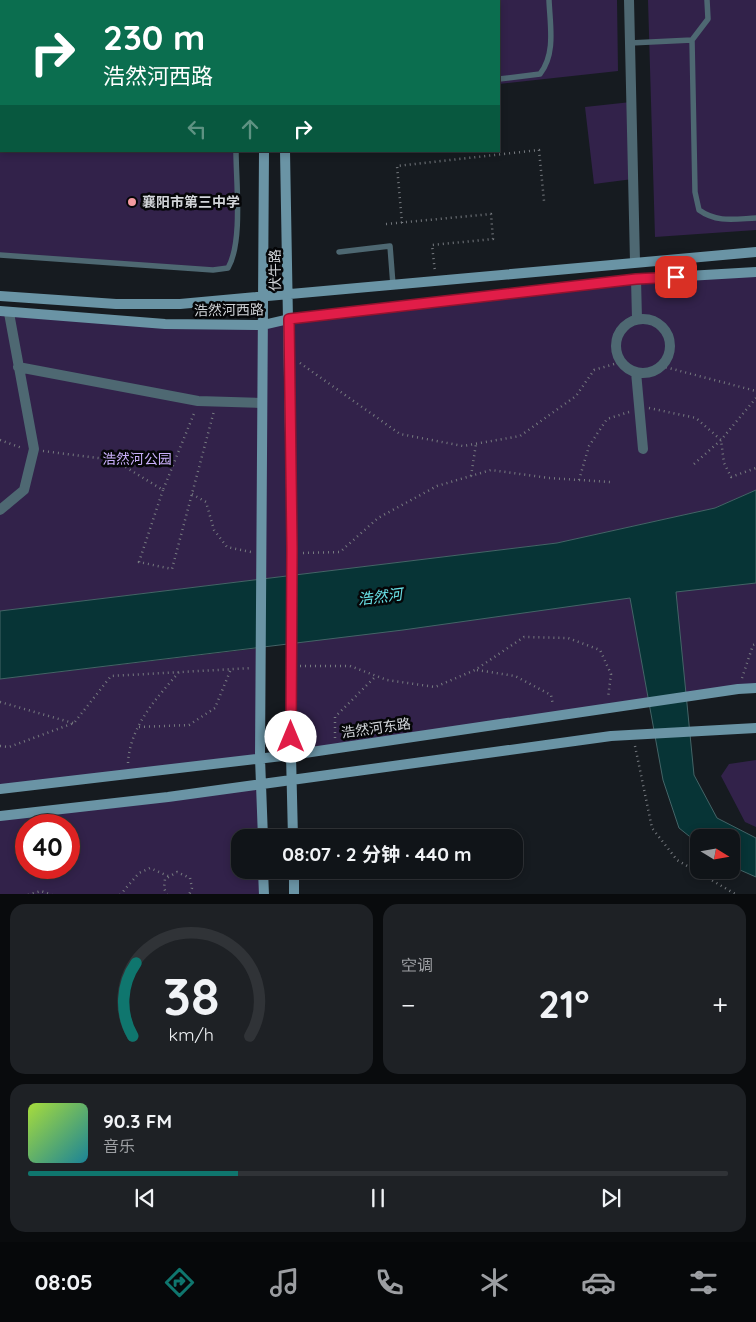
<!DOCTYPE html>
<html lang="zh">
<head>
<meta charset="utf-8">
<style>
  :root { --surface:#101418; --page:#1e2125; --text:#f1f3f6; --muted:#9c9ea2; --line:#303337; --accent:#0f766e }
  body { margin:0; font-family:Quicksand,"Noto Sans SC",sans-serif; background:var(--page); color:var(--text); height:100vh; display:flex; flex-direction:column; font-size:19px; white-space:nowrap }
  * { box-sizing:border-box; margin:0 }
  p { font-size:16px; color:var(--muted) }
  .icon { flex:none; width:28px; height:28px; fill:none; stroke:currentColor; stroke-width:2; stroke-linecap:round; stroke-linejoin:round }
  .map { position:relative; height:894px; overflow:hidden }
  .panel { display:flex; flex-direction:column; gap:10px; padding:10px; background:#090b0d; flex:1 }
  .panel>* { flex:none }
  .hud { position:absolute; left:0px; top:0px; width:500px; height:152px; box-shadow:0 2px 8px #0003,0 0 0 1px var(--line); background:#0b6e4f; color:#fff; overflow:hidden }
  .needle { width:32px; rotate:101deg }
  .controls { position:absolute; left:690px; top:829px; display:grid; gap:10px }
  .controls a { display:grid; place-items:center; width:50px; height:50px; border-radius:10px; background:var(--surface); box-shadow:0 2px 8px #0003,0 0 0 1px var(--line); font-size:25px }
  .speed { position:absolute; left:15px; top:814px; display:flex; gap:10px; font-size:25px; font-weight:700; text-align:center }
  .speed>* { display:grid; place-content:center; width:65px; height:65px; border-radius:50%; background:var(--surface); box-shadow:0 2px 8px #0003,0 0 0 1px var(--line); line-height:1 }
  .speed .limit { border:8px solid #d22; background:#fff; color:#111 }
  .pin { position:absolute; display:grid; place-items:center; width:42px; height:42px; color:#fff; margin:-21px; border-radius:10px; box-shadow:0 2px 8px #0006 }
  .me { position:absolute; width:55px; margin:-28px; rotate:0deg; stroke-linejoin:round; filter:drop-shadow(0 0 4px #0008) }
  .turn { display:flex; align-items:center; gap:18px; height:105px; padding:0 20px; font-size:22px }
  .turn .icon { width:65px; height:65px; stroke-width:2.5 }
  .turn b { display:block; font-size:35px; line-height:42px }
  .lanes { display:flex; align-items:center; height:48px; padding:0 20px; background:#0003; justify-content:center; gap:25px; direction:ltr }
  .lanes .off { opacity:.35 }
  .big { font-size:38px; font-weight:700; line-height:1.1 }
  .panel .widget { flex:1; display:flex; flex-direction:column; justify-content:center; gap:8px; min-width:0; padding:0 18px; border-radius:15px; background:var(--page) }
  .panel .dial { align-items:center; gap:0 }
  .dial svg { height:130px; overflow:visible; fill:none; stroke:var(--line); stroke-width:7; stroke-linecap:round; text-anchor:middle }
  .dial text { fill:var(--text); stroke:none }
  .song { display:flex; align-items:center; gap:15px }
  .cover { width:60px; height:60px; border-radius:8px; background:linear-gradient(135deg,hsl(80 70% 55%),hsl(190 70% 35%)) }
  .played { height:5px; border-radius:2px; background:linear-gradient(90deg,var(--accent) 30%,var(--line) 30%) }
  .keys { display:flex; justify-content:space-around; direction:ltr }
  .heat { display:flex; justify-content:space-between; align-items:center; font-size:28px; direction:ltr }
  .panel .tiles { flex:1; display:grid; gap:10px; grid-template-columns:1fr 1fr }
  .widget:last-child { grid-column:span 2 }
  .trip { position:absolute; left:231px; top:829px; width:292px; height:50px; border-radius:15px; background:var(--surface); box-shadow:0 2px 8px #0003,0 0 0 1px var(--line); font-weight:700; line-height:50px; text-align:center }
  .menu { display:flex; height:80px; justify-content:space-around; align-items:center; background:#06080a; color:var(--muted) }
  .menu .icon { width:35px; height:35px }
  .menu .on { color:var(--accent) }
  .menu b { font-size:22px; color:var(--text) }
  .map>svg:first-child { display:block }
  .green { fill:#32224a; fill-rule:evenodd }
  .water { fill:#073436; stroke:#446467 }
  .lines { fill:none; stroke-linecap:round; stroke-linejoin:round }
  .path { stroke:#767a7f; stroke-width:2.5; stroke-dasharray:1 4; stroke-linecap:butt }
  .lane { stroke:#4e6872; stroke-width:5.5 }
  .street { stroke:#4e6872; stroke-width:10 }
  .secondary { stroke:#6a94a5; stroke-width:10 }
  .route-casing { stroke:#92132f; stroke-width:12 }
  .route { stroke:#e11d48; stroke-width:9 }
  .poi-dot { fill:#f49aa0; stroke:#050608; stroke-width:2 }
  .labels { text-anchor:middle; stroke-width:5; stroke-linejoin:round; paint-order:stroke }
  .poi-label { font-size:14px; font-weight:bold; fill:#d2d5d9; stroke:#050608; text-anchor:start }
  .street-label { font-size:14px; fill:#d2d5d9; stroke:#050608 }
  .park-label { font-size:14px; fill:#c9affa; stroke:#050608 }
  .water-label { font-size:15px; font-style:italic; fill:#69e0e5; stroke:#050608 }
</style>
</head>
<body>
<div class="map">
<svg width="756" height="895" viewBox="0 0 756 895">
  <rect width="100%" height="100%" fill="#161b20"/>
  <path class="green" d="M0 0H132L1 1V151H236L237 238 228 268 213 270 0 255Z
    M307 0H617L618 71 499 84V1Z
    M648 0H756V230L655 237Z
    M631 102 633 179 594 184 585 107Z
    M756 272V490L715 508 557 543 0 611V311L165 324 289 319 636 279Z
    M756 583V688L291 755 292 641C447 625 601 598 756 583Z
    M261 648 260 758 0 789V679Z
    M756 760V827L745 822 721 776 729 764Z
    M262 784 263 837 240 838V870H263L264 894H0V816ZM26 825H69V868H26Z"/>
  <path class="water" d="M756 490V583L676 592 694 775 717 818 756 838V877L731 866V838H699V844L679 828 663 780 630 598 403 630 0 679V611L557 543 715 508Z"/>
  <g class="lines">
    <path class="path" d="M85 0V1
      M0 88H1
      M402 223 397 166 539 150 544 201
      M386 224 491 214 493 239 432 245 435 272
      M300 363 400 434 463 446 520 436 576 396 594 370 621 362
      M661 366 756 391
      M649 408 696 418 721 440 724 463 731 477 756 468
      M0 440 22 448
      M43 451 114 460 163 490 195 411
      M694 464 721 440 756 398
      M471 476 476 444
      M579 480 589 446 607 419 629 412
      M163 490 139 562 172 569 214 411
      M192 494 206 502 214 530 227 547 251 552
      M303 553 340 552 378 518 437 486 491 470 549 478 610 482
      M300 666H350L387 680 435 687 475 670 524 637 568 638 600 650 611 674 608 698
      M477 670 515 676 551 695 553 705
      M742 678 753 645 756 644
      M0 702 73 723
      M139 727 189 725 215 708 231 669
      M335 738V717L376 676
      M0 746 9 747 74 723 111 676 252 668
      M635 746 652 828 677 860 737 895
      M128 763C130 726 156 699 179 672
      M28 895 41 891 52 895
      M120 895 139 873 150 868 168 876
      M167 895 164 888 165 879 177 872 190 878 192 888 189 895"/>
    <path class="lane" d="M236 0V1
      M361 0V1
      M419 0V1
      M481 0 482 1
      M132 1V0
      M692 40 708 19 707 0
      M630 43 692 40 695 192 699 210C717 223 735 219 756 218
      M499 79 540 74C556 54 550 25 549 0
      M339 252 390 246 393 285
      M0 255 213 270 228 268C243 242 236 182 236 151"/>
    <path class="street" d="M629 0 635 262
      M636 279 637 319
      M616 346a27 27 0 1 1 54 0a27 27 0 1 1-54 0Z
      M18 367 198 401 262 403
      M636 372 643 449
      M0 510 24 490 34 449 9 313"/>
    <path class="secondary" d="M265 1V0
      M285 1V0
      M285 151 292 547 291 755 293 838
      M0 296 116 304H180L756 252
      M0 311 165 324 263 325 289 319 636 279 756 272
      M0 789 291 755 738 689 756 688
      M0 816 168 797 611 736 756 728
      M263 838 260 758 264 151
      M263 870 264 895
      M294 870V895"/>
  </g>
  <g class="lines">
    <defs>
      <path id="route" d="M291 737 292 548 289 319 636 279 676 277"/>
    </defs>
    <use href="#route" class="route-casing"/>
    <use href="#route" class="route"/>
  </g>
  <circle class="poi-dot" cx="132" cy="202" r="5"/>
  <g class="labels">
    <g class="poi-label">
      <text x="142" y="207">襄阳市第三中学</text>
    </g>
    <g class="street-label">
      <text transform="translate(275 270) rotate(-91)" y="5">伏牛路</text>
      <text transform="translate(229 310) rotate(-1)" y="5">浩然河西路</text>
      <text transform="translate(376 728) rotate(-8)" y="5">浩然河东路</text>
    </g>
    <g class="park-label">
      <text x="137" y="464">浩然河公园</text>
    </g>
    <g class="water-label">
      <text transform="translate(380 597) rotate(-7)" y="5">浩然河</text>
    </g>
  </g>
</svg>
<div class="controls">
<a><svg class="needle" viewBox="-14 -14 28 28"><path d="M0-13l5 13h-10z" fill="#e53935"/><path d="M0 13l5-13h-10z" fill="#9c9ea2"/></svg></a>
</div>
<div class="speed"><div class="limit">40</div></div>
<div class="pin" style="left:676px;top:277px;background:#d93025"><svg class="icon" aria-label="arrive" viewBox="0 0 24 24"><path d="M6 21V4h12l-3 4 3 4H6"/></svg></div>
<svg class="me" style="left:291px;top:737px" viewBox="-20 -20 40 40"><circle r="19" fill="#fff"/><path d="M0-13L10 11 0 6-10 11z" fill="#e11d48"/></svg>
<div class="trip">08:07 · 2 分钟 · 440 m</div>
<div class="hud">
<div class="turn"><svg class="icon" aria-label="right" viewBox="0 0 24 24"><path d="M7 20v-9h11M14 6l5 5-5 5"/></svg><div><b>230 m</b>浩然河西路</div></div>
<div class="lanes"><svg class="icon off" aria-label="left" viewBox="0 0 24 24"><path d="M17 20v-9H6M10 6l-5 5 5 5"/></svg><svg class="icon off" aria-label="ahead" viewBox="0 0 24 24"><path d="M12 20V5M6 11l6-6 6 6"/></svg><svg class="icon" aria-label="right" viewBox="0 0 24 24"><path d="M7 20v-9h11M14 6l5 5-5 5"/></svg></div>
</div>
</div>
<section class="panel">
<div class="tiles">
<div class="widget dial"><svg viewBox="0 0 100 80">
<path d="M14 69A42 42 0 1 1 86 69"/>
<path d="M14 69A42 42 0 0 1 16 24" stroke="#0f766e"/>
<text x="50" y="56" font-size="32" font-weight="700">38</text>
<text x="50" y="72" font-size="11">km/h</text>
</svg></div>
<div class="widget"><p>空调</p>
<div class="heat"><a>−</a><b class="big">21°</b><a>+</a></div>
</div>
<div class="widget">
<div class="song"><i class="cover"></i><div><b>90.3 FM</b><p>音乐</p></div></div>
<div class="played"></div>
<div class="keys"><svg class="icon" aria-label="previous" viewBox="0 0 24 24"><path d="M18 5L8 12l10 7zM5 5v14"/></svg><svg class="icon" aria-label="pause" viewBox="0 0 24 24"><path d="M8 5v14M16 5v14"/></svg><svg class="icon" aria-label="next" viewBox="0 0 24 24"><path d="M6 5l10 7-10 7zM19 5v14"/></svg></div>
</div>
</div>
</section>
<nav class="menu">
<b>08:05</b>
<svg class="icon on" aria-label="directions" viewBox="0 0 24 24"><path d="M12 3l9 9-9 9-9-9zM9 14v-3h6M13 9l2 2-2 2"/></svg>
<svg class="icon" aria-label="music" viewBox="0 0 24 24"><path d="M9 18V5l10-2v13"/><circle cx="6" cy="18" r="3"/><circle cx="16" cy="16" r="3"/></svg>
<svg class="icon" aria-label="phone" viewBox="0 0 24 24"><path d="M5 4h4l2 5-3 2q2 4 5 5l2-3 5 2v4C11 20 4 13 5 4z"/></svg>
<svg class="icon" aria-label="climate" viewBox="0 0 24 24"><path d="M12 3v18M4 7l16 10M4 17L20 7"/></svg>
<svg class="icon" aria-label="car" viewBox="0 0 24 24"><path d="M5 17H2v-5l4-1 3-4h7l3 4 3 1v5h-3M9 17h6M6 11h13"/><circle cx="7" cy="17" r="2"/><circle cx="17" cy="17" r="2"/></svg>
<svg class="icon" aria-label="filters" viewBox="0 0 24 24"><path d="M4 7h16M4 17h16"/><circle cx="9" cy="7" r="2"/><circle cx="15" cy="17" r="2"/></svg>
</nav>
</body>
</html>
